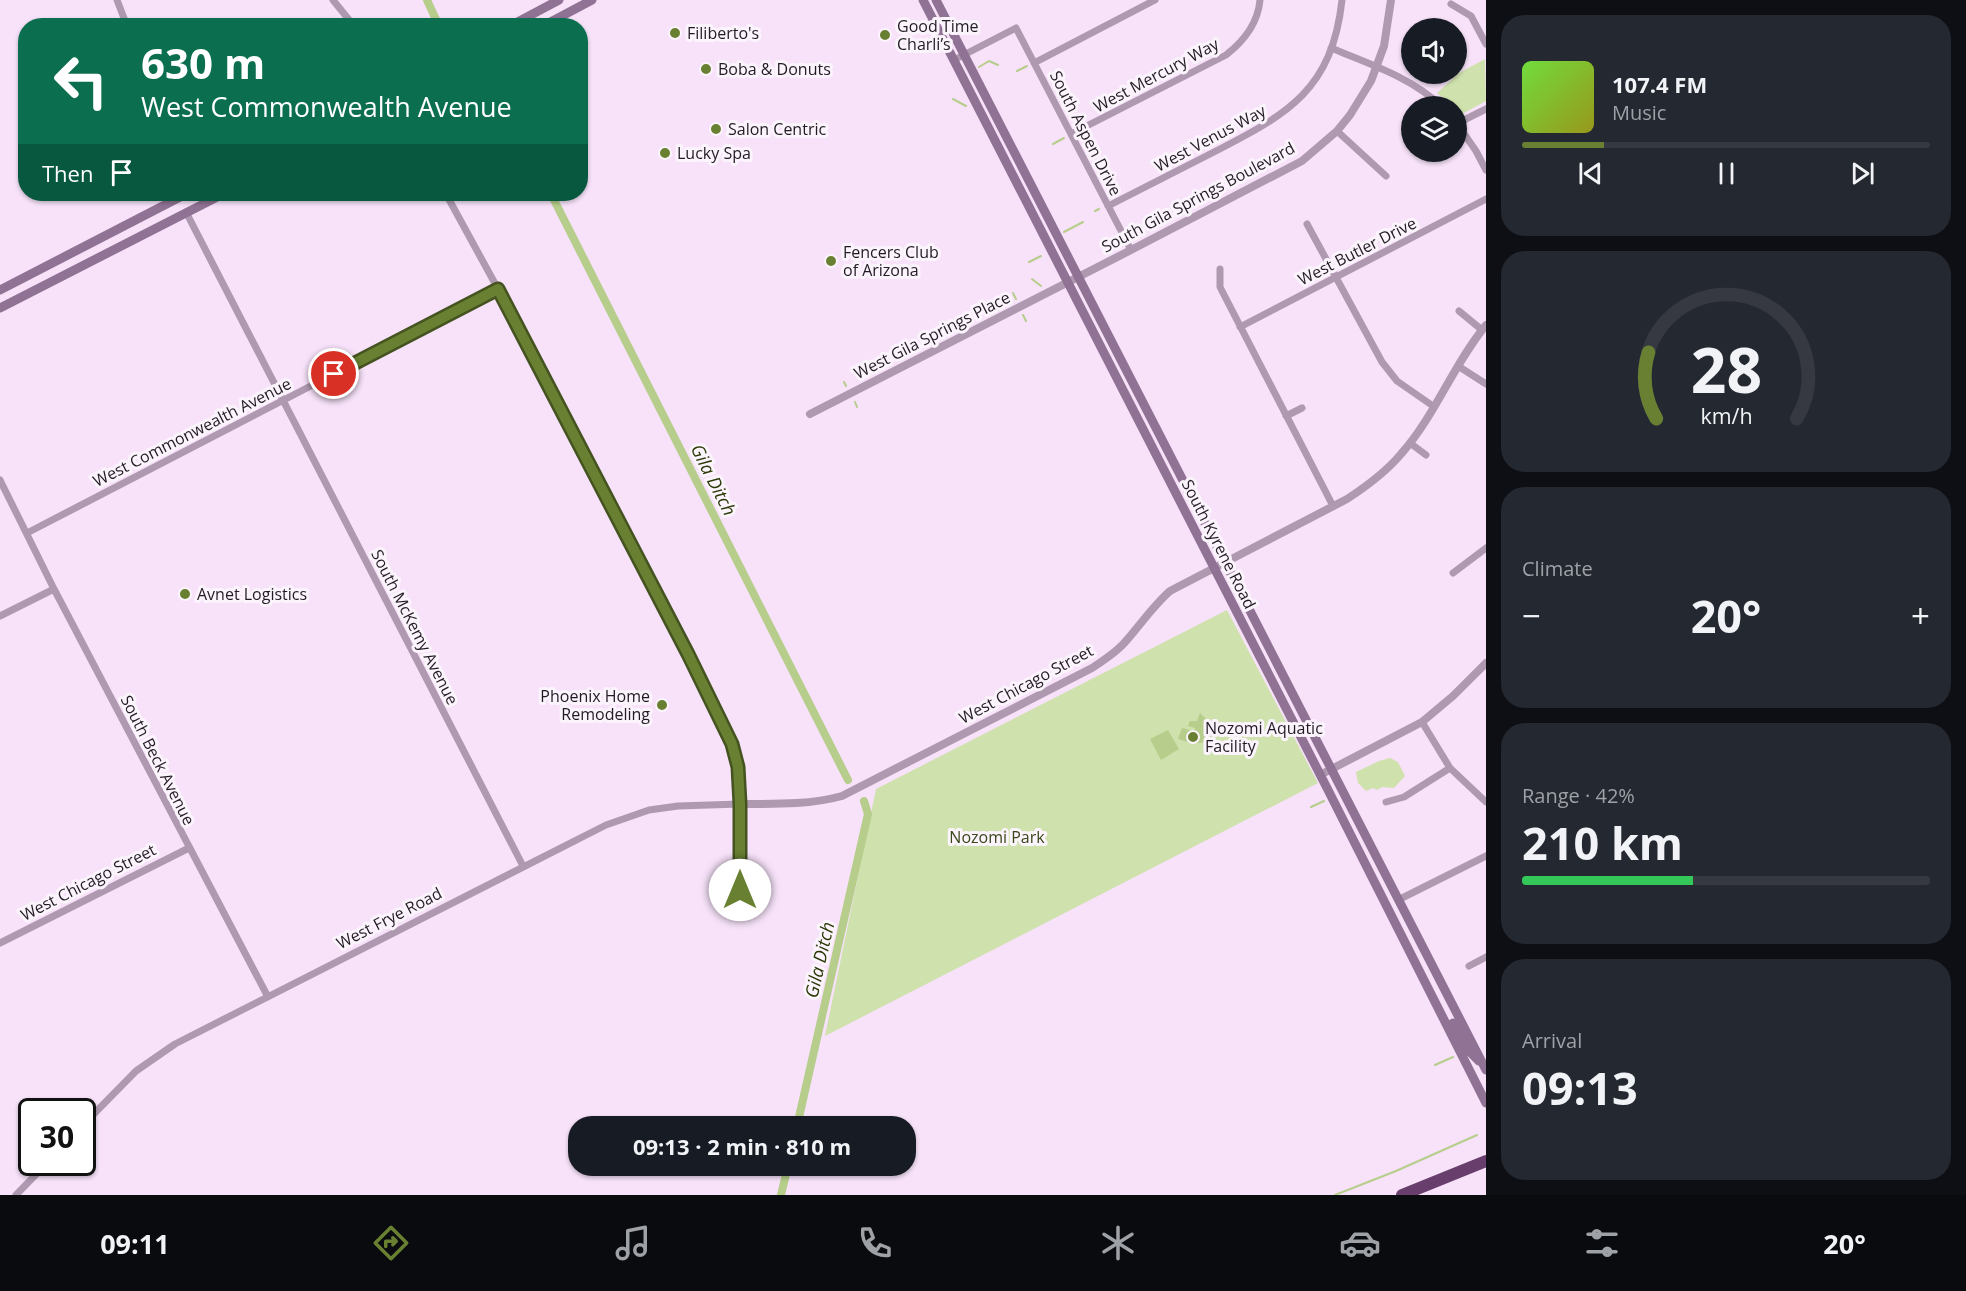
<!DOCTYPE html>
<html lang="en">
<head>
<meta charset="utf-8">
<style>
  :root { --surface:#171b24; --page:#242831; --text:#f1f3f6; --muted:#9ea1a6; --line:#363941; --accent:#698032 }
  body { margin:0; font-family:"Open Sans",sans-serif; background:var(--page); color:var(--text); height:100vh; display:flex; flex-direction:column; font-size:22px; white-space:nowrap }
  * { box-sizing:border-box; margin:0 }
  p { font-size:20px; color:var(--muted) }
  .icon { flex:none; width:33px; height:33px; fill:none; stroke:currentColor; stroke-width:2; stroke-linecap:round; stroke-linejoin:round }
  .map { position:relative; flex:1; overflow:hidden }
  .side { display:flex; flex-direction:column; gap:15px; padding:15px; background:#0d0f14; width:480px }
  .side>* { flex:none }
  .top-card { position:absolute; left:18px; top:18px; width:570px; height:183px; border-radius:24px; box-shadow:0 2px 4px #0004; background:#0b6e4f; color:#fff; overflow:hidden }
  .buttons { position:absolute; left:1401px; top:18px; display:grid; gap:12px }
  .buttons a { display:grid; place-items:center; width:66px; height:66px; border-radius:50%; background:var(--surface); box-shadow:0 2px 4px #0004; font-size:30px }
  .speed { position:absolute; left:18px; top:1098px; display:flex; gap:12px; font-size:30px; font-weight:700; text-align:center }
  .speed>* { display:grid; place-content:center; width:78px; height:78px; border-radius:50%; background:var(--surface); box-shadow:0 2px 4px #0004; line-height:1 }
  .speed .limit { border:3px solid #111; border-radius:9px; background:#fff; color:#111 }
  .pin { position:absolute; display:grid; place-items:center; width:51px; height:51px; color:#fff; margin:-26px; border:3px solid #fff; border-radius:50%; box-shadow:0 2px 6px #0007 }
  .me { position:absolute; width:66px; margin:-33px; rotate:0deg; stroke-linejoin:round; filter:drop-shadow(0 0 4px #0008) }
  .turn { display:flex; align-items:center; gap:21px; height:126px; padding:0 24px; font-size:27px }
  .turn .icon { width:78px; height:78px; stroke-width:2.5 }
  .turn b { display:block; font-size:42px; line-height:51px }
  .then { display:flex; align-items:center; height:57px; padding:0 24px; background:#0003; gap:12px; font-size:22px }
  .big { font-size:45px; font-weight:700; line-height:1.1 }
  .side .tile { flex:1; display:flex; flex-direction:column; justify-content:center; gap:9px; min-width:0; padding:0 21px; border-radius:24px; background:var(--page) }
  .side .dial { align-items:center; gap:0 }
  .dial svg { height:156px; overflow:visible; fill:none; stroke:var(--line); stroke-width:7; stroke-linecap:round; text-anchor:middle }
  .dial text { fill:var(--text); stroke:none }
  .song { display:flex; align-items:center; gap:18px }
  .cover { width:72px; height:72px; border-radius:9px; background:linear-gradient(135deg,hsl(100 70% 55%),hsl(60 70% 35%)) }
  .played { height:6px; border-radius:3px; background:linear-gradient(90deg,var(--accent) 20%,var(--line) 20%) }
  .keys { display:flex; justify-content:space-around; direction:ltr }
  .heat { display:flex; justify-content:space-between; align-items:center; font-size:33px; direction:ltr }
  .charge { height:9px; border-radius:4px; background:linear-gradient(90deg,#34c759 42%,var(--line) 0) }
  .trip { position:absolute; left:568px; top:1116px; width:348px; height:60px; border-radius:24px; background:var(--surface); box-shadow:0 2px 4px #0004; font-weight:700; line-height:60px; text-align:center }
  .tabs { display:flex; height:96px; justify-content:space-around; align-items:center; background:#090b0e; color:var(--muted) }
  .tabs .icon { width:42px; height:42px }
  .tabs .on { color:var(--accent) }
  .tabs b { font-size:27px; color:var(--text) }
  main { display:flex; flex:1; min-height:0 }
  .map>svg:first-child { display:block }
  .green { fill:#cfe1ad }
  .water { fill:#b6cd8b }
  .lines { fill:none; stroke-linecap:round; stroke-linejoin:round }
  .stream { stroke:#b6cd8b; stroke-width:2 }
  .canal { stroke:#b6cd8b; stroke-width:8 }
  .minor { stroke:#ae99b0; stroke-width:7 }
  .tertiary { stroke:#ae99b0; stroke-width:8 }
  .secondary { stroke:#907294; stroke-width:9 }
  .motorway { stroke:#683e6d; stroke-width:12 }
  .route-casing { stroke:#445320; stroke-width:15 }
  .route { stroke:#698032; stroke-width:10 }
  .poi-dot { fill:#698032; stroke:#fcf4fd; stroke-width:2 }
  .labels { text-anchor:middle; stroke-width:6; stroke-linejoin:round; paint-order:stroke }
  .poi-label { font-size:16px; fill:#231b24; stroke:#fcf4fd; text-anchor:start }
  .street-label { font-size:16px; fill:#231b24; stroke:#fcf4fd }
  .park-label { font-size:16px; fill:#394718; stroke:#fcf4fd }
  .water-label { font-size:18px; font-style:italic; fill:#2a3805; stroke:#fcf4fd }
</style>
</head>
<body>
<main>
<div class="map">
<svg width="1486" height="1195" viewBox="0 0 1486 1195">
  <rect width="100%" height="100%" fill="#f7e2f9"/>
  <path class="green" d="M1485 59 1486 101 1462 114 1457 110 1456 106H1453L1437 93 1459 73Z
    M1227 610 1318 783 825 1036 876 789Z
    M1390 758 1398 762 1405 776 1394 788 1382 787 1377 790 1373 788 1366 791 1358 783 1356 772 1379 761Z"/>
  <path class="water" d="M1200 713 1209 722 1210 734 1202 743H1191L1178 739 1182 728 1194 731 1195 728 1188 726 1190 721H1197Z
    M1168 730 1179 749 1161 760 1150 739Z"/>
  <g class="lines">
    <path class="stream" d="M979 67 989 61 998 65
      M1017 71 1027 66
      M953 99 966 106
      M1053 144 1064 138
      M1095 211 1099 209
      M1064 232 1083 222
      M1029 262 1041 256
      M1032 279 1041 286
      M1013 293 1016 299
      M1023 315 1026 321
      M957 323 960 328
      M844 382 846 386
      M855 402 857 407
      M1311 807 1324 801
      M1435 1065 1453 1057
      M1335 1195 1396 1171 1477 1135"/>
    <path class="canal" d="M427 0 439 26
      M551 194 848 780
      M797 1126 868 814 864 801
      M781 1195 788 1166"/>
    <path class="minor" d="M117 0 127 26
      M333 0 354 26
      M1451 4 1471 16 1486 44
      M1331 48C1369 64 1411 77 1441 106
      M954 60 1016 28 1131 250
      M1034 63 1155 0
      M1456 122 1476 151 1486 170
      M1458 123 1486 109
      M1337 131 1386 176
      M1071 134 1226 55C1244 41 1258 23 1260 0
      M446 194 498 289 688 654 732 744 738 767 740 804V890
      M1108 206C1143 188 1179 170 1214 152 1288 114 1332 90 1342 0
      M186 212 523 866
      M1307 224 1382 362 1397 381 1433 406
      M1220 269V287L1333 506
      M1459 311 1482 330
      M1240 327 1486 199
      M1458 366 1486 384
      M1286 416 1302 408
      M1410 443 1426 455
      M0 480 54 589 268 997
      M27 533 498 289
      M1453 573 1486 548
      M0 616 54 589
      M1422 722 1450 768 1486 802
      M1386 802 1404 797 1450 768
      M1398 900 1486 856
      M0 943 189 848
      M1469 966 1486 957
      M82 1126 136 1071 175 1044 606 825 649 810 678 806 740 804
      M16 1195 48 1162"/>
    <path class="tertiary" d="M810 414 1131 250 1302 161 1337 131 1350 115 1371 81 1384 46 1391 0
      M1320 775 1422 722 1453 696 1486 663
      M740 804C775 804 809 805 842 796L1092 668C1104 660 1117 652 1126 641 1141 624 1153 606 1170 591L1347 499C1367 486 1386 472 1401 454 1435 416 1453 365 1486 325"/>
    <path class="secondary" d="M923 0 1326 786 1486 1103
      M936 0 1486 1070
      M510 26 559 0
      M543 26 592 0
      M0 290 186 194
      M0 308 223 194
      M1453 1023 1468 1050 1479 1061"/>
    <path class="motorway" d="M1402 1195 1486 1161"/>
  </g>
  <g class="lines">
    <defs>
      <path id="route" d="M334 374 498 289 688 654 732 744 738 767 740 804V890"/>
    </defs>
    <use href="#route" class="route-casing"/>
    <use href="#route" class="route"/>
  </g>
  <g class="poi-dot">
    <circle cx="675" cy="33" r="6"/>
    <circle cx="885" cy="35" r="6"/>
    <circle cx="706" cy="69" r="6"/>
    <circle cx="716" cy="129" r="6"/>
    <circle cx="665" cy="153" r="6"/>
    <circle cx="831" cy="261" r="6"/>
    <circle cx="185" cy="594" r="6"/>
    <circle cx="662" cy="705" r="6"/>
    <circle cx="1193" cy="737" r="6"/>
  </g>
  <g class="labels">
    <g class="poi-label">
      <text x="897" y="32">Good Time<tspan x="897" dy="18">Charli’s</tspan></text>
      <text x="687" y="39">Filiberto's</text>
      <text x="718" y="75">Boba &amp; Donuts</text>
      <text x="728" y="135">Salon Centric</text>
      <text x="677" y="159">Lucky Spa</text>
      <text x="843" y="258">Fencers Club<tspan x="843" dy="18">of Arizona</tspan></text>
      <text x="197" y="600">Avnet Logistics</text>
      <text x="650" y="702" text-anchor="end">Phoenix Home<tspan x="650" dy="18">Remodeling</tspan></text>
      <text x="1205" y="734">Nozomi Aquatic<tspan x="1205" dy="18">Facility</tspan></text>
    </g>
    <g class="street-label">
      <text transform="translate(1156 75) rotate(-28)" y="6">West Mercury Way</text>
      <text transform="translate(1086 133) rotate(63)" y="6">South Aspen Drive</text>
      <text transform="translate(1210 138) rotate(-28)" y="6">West Venus Way</text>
      <text transform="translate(1198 197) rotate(-28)" y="6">South Gila Springs Boulevard</text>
      <text transform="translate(1357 251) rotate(-27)" y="6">West Butler Drive</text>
      <text transform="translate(932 335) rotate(-27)" y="6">West Gila Springs Place</text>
      <text transform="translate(192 432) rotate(-27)" y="6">West Commonwealth Avenue</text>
      <text transform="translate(1219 544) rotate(63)" y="6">South Kyrene Road</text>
      <text transform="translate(415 627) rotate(63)" y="6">South McKemy Avenue</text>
      <text transform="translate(1026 684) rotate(-28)" y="6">West Chicago Street</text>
      <text transform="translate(158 760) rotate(63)" y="6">South Beck Avenue</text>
      <text transform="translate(88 882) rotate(-27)" y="6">West Chicago Street</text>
      <text transform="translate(389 918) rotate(-27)" y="6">West Frye Road</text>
    </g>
    <g class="park-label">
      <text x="997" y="843">Nozomi Park</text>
    </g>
    <g class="water-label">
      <text transform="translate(713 480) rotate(63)" y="6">Gila Ditch</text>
      <text transform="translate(820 960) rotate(-77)" y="6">Gila Ditch</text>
    </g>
  </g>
</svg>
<div class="buttons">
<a><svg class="icon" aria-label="sound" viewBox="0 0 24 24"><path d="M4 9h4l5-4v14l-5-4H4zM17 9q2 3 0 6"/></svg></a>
<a><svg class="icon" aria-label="layers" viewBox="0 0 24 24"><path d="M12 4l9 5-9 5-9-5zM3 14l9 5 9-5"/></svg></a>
</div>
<div class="speed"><div class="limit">30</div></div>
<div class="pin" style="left:334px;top:374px;background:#d93025"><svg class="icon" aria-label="arrive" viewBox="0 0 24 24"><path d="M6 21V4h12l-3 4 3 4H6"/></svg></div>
<svg class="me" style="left:740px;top:890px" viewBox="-20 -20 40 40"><circle r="19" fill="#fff"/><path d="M0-13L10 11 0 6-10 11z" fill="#698032"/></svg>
<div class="trip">09:13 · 2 min · 810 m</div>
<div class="top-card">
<div class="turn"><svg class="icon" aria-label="left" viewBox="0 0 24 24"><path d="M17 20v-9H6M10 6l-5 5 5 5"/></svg><div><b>630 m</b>West Commonwealth Avenue</div></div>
<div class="then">Then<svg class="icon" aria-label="arrive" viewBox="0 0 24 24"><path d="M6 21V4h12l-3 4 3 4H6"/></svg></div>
</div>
</div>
<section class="side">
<div class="tile">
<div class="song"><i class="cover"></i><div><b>107.4 FM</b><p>Music</p></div></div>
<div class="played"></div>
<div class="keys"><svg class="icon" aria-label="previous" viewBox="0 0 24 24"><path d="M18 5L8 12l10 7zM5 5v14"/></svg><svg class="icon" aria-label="pause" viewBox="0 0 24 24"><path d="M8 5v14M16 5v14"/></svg><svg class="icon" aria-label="next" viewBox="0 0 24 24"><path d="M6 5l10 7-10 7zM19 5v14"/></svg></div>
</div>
<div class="tile dial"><svg viewBox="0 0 100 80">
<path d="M14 69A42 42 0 1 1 86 69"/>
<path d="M14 69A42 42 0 0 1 10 35" stroke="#698032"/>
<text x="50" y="56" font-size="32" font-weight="700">28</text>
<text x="50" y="72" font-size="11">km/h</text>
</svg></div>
<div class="tile"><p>Climate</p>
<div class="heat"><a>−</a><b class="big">20°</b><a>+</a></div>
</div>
<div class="tile"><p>Range · 42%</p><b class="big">210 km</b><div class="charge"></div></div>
<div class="tile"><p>Arrival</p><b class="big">09:13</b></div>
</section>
</main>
<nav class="tabs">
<b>09:11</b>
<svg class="icon on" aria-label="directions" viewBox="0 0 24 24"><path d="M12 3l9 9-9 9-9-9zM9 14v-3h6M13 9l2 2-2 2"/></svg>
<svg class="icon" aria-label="music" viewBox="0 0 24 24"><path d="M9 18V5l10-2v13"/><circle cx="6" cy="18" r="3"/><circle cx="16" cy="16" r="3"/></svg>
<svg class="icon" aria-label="phone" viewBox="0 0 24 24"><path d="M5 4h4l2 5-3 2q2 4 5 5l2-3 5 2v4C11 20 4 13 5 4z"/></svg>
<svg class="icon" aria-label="climate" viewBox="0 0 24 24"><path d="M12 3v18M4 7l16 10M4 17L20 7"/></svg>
<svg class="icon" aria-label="car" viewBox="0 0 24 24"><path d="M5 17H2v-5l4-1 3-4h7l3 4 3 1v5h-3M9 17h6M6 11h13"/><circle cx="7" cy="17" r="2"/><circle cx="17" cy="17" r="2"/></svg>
<svg class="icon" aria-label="filters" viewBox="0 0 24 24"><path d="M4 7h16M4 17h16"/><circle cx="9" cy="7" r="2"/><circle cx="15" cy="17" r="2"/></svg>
<b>20°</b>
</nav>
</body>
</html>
